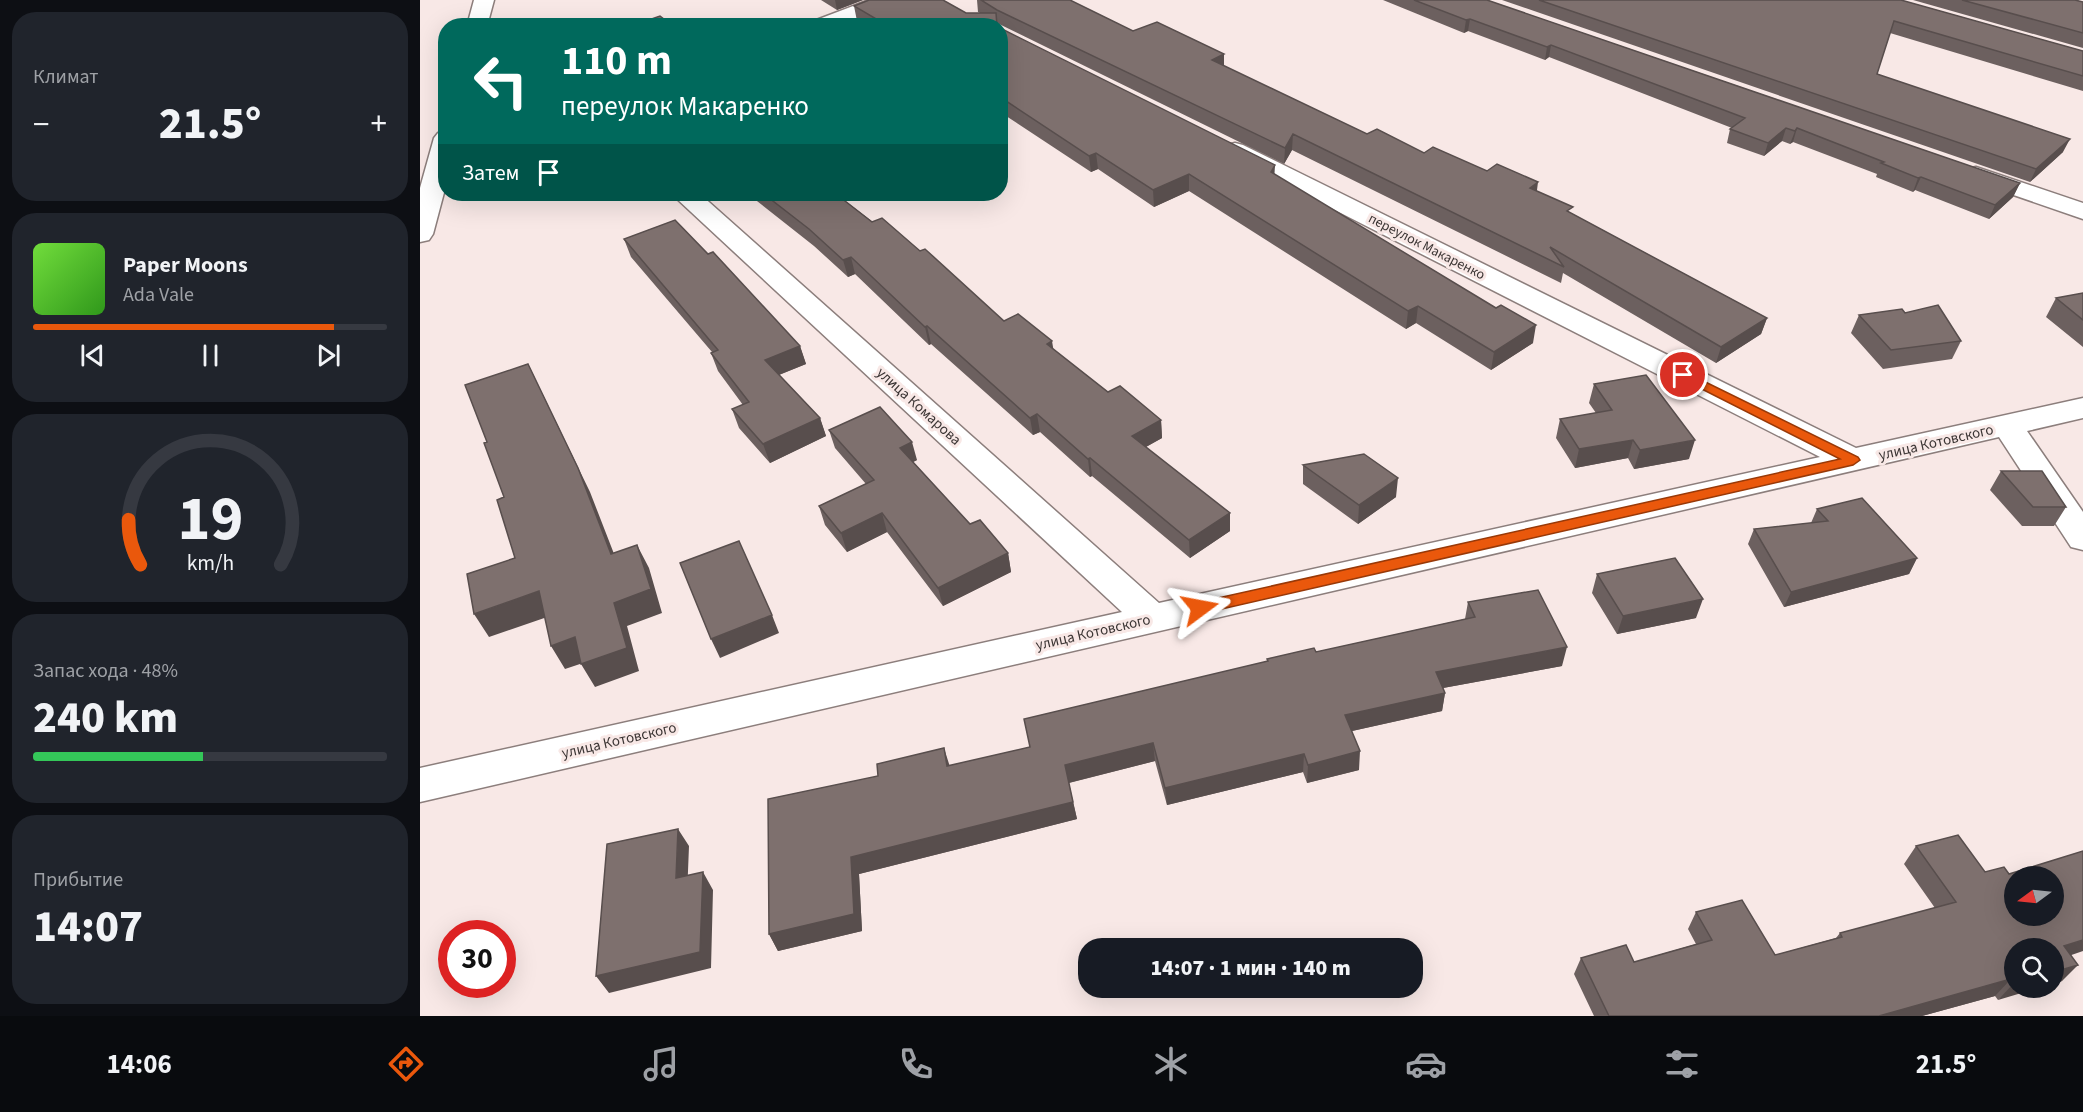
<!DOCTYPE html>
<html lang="ru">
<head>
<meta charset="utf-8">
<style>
  :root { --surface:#171b24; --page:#20242c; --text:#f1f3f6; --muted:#9ea1a6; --line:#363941; --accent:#ea580c }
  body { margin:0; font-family:"Source Sans 3",sans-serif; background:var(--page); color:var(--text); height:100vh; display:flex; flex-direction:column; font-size:22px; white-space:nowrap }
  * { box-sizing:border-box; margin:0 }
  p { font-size:20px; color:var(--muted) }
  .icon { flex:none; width:33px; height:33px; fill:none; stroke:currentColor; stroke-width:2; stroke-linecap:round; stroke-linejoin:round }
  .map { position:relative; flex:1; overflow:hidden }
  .panel { display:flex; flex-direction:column; gap:12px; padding:12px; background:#0d0f14; width:420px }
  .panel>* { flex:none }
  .guide { position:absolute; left:18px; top:18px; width:570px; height:183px; border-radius:24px; box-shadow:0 6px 24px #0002; background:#00695c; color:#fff; overflow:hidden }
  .needle { width:39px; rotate:255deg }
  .buttons { position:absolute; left:1584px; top:866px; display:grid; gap:12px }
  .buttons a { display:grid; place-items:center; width:60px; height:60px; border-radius:50%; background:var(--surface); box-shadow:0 6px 24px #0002; font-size:30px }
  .speed { position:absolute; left:18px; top:920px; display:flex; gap:12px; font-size:30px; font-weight:700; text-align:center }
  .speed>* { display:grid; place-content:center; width:78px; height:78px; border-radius:50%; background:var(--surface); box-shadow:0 6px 24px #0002; line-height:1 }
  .speed .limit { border:9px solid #d22; background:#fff; color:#111 }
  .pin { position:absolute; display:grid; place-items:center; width:51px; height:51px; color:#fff; margin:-26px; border:3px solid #fff; border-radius:50%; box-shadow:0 2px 6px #0007 }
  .me { position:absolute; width:66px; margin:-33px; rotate:77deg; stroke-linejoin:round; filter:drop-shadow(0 0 4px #0008) }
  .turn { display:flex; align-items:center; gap:21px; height:126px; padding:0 24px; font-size:27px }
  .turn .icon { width:78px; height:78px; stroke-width:2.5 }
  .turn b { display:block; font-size:42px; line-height:51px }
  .then { display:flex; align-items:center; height:57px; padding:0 24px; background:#0003; gap:12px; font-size:22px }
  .big { font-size:45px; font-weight:800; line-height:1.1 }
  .panel .tile { flex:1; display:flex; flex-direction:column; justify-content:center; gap:9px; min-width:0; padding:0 21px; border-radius:24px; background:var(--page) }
  .panel .dial { align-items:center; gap:0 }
  .dial svg { height:156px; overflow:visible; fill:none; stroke:var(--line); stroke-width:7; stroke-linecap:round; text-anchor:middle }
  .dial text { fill:var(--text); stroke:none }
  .song { display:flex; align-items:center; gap:18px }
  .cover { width:72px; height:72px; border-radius:9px; background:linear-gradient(135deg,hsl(100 70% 55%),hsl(110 70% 35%)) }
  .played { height:6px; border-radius:3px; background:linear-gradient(90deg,var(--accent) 85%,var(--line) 85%) }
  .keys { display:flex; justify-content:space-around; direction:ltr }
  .heat { display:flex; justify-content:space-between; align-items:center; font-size:33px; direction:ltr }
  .charge { height:9px; border-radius:4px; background:linear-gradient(90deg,#34c759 48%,var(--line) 0) }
  .trip { position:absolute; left:658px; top:938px; width:345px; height:60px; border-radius:24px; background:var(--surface); box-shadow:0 6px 24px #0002; font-weight:800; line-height:60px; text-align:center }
  .dock { display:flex; height:96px; justify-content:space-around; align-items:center; background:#090b0e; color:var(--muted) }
  .dock .icon { width:42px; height:42px }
  .dock .on { color:var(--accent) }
  .dock b { font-size:27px; color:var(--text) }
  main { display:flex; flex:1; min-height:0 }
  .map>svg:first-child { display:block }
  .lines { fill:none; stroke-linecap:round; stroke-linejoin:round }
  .minor-casing { stroke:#8c7e7c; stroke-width:3 }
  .minor { fill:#fff; fill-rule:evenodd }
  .wall { fill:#6c605f }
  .shaded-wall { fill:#584e4d }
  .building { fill:#7e706e; stroke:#584e4d; stroke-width:1.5; fill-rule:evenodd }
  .route { fill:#ea580c; stroke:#983908; stroke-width:1.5 }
  .labels { text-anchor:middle; stroke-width:6; stroke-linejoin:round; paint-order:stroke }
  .far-street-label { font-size:14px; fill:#3b3534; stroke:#f8e8e6 }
  .street-label { font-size:15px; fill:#3b3534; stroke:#f8e8e6 }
</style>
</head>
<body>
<main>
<section class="panel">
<div class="tile"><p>Климат</p>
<div class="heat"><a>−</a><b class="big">21.5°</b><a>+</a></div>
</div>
<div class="tile">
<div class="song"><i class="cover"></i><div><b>Paper Moons</b><p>Ada Vale</p></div></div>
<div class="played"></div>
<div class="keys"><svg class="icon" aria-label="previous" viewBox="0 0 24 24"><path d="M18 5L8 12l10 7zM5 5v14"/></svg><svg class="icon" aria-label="pause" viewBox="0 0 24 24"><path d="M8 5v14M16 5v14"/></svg><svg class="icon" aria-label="next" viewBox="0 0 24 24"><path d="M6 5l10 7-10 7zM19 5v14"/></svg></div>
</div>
<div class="tile dial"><svg viewBox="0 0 100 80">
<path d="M14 69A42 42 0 1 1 86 69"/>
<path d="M14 69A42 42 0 0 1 8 46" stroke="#ea580c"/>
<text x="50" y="56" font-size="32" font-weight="700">19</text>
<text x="50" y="72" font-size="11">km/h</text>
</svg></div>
<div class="tile"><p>Запас хода · 48%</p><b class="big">240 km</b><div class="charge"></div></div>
<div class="tile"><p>Прибытие</p><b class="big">14:07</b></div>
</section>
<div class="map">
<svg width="1663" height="1016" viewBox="0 0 1663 1016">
  <rect width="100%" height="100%" fill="#f8e8e6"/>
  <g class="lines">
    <defs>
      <path id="minor" d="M54 0H74L67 26H47Z
        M449 0H478L475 4 418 26H388L391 22Z
        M26 131V185L13 234 9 240 0 242V188L14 138 18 133Z
        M815 143 823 145 1436 448 1663 398V418L1607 431 1663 512V550L1651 547 1579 437 0 802V768L702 612 257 199 254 194H280L739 603 1400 457 807 155 803 150 807 145Z
        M1556 167 1663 203V219L1547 179 1544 174 1547 169Z"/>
    </defs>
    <use href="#minor" class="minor-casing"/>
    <use href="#minor" class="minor"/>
  </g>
  <path class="wall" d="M401 0H443L417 10Z
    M557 0H650L713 31 804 54V66L947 134 1004 153 1067 171 1117 191 1151 213 1347 318 1341 334 1296 363 1143 273 1141 283 872 150 864 164 577 23V26H445L437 21 434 6 546 13H560L558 12Z
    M963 0H1067L1600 183 1593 197 1569 219 1495 190 1493 192 1456 177 1457 174 1373 142 1370 144 1362 141 1344 156 1307 143 1310 129 1312 128 1129 57 1125 60 1048 31 1044 33Z
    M1082 0H1481L1663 51V91L1470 33 1457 74 1643 152 1610 182Z
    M1493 0H1655L1663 2V48Z
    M580 28 854 175 1113 343 1071 370 996 323 986 329 769 191 734 207 678 169 671 172 580 112Z
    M328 194H416L584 321 633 349 688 392 741 420 742 438 726 447 810 531 770 558 672 476 670 477 620 432 613 435 511 344 509 345 435 274 428 277 394 246Z
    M204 239 288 254 380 346 386 364 359 375 400 418 406 436 350 463 319 428 312 409 323 405 298 371 291 353 292 352 211 257Z
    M1663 293V347L1626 317 1636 298Z
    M1485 313 1541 341 1532 359 1463 369 1431 333 1439 315Z
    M1174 384 1269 459 1214 469 1208 458 1155 468 1136 438 1140 419 1176 413 1169 403Z
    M409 430 497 460 493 462 550 524 588 553 591 572 523 606 467 532 427 552 405 525 399 506 446 484 415 448Z
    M883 465 976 497 938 524 883 484Z
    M1581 471 1646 507 1634 526H1602L1570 490Z
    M1397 509 1497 558 1489 574 1364 607 1328 544 1334 529 1391 523Z
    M1177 574 1276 618 1197 634 1172 593Z
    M1048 602 1142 666 1023 688 1025 693 1022 711 932 731 939 770 887 783 883 772 747 805 735 761 649 783 657 819 439 874 442 931 358 951 349 934 529 766 610 747 847 661V659L896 652 1045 619Z
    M1496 846 1565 872 1651 955 1642 981 1634 984V948L1594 987 1578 1000 1575 996 1502 1016H1174L1154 974 1161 958 1214 962 1276 944 1268 929 1276 912 1355 955 1416 938 1420 933 1515 908 1484 864Z"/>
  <path class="shaded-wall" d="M415 0H443L417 10Z
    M1050 19 1048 31 1044 33 1046 20Z
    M1131 45 1129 57 1125 60 1127 47Z
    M804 54V69L792 60Z
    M1366 128 1362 141 1344 156 1348 143Z
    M1377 128 1373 142 1370 144 1375 131Z
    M873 134 872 150 864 164 865 148Z
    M1650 139 1643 152 1610 182 1616 169Z
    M676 153 678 169 671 172 669 156Z
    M855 165 854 182 851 172Z
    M769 174V191L734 207 733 190Z
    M1501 177 1495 190 1493 192 1498 178Z
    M1118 182 1116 198 1110 188Z
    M1600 183 1593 197 1569 219 1575 205Z
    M431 257 435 274 428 277 423 260Z
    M998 306 996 323 986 329 988 311Z
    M1347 318 1341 334 1296 363 1301 347Z
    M1116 325 1113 343 1071 370 1074 352Z
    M507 326 511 344 509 345 505 327Z
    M632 341 635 359 627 344Z
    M380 346 386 364 351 378 345 360Z
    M108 364 170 492 203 577 191 554Z
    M617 414 620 432 613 435 610 418Z
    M400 418 406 436 350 463 343 444Z
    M741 420 742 438 713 454 712 436Z
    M1213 440 1208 458 1155 468 1159 449Z
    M1275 440 1269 459 1214 469 1220 450Z
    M492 442 497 460 485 466 480 448Z
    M670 458 672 476 670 477 668 459Z
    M978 478 976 497 938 524 939 505Z
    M462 513 467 532 427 552 421 533Z
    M810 513V531L770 558 769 540Z
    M217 545 229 568 242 613 207 626 219 671 175 687 161 664 194 603Z
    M588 553 591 572 523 606 518 588Z
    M1497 558 1489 574 1364 607 1371 592Z
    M119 591 133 615 69 637 54 614Z
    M1283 599 1276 618 1197 634 1203 616Z
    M352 615 359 633 300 658 291 639Z
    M155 637 169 661 145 669 131 646Z
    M1147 647 1142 666 1012 690 1016 672Z
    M1025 693 1022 711 923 733 925 715Z
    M733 743 735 761 648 783 645 765Z
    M524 748 530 767 527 766Z
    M940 751 939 770 887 783 888 765Z
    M884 754 883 772 747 805 745 788Z
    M653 802 657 819 439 874 442 931 358 951 349 934 431 857Z
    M258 829 269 846 267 896 256 878Z
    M283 872 293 890 291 968 189 993 176 976Z
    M1663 940V951L1634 961 1644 946Z
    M1658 965 1642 981 1634 984V972Z
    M1591 979 1575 996 1502 1016H1459Z
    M1594 983V987H1622L1578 1000Z"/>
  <path class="building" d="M449 0H523L546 13H576L577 26H468L434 6Z
    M561 0H650L713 31 737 22 804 54 792 60 947 134 957 129 1004 153 1013 147 1067 171 1077 164 1118 182 1110 188 1153 207 1147 211 1347 318 1301 347 1130 247 1144 267 873 134 865 148 577 10Z
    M994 0H1067L1600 183 1575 205 1501 177 1498 178 1461 163 1464 162 1377 128 1375 131 1366 128 1348 143 1310 129 1325 118 1131 45 1127 47 1050 19 1046 20Z
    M1119 0H1481L1663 51V76L1474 21 1457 74 1650 139 1616 169Z
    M1542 0H1655L1663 2V33Z
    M240 16 253 26H211Z
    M580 28 855 165 851 172 1076 308 1081 305 1116 325 1074 352 998 306 988 311 769 174 733 190 676 153 669 156 580 97Z
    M344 194H416L452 222 462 218 500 251 505 249 584 321 598 314 632 341 627 344 688 392 700 386 741 420 712 436 810 513 769 540 670 458 668 459 617 414 610 418 507 326 505 327 431 257 423 260 389 229Z
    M255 220 288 254 293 252 380 346 345 360 400 418 343 444 312 409 329 402 291 353 298 350 204 239Z
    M1663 293V320L1636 298Z
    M1518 305 1541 341 1471 350 1439 315 1482 309 1485 313Z
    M108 364 158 468 191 554 217 545 231 589 194 603 207 648 161 664 155 637 131 646 119 591 54 614 47 574 95 558 77 500 84 497 64 443 67 442 45 385Z
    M1226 375 1275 440 1220 450 1213 440 1159 449 1140 419 1192 410 1174 384Z
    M460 407 492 442 480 448 550 524 560 520 588 553 518 588 462 513 421 533 399 506 454 480 409 430Z
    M944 454 978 478 939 505 883 465Z
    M1581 471H1622L1646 507H1613Z
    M1442 498 1497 558 1371 592 1334 529 1408 521 1397 509Z
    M319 541 352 615 291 639 260 563Z
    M1255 558 1283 599 1203 616 1177 574Z
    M1118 590 1147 647 1016 672 1025 693 925 715 940 751 888 765 884 754 745 788 733 743 645 765 653 802 431 857 434 914 349 934 348 799 458 776 457 764 524 748 527 766 610 747 604 719 848 661 847 659 894 648 896 652 1055 617 1048 602Z
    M258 829 256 878 283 872 280 952 176 976 187 844Z
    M1538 835 1565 872 1584 867 1589 874 1663 851V940L1644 946 1658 965 1634 972V948H1594V984L1591 979 1459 1016H1189L1161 958 1206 945 1214 962 1292 940 1276 912 1322 900 1355 955 1422 937 1420 933 1536 902 1496 846ZM1594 876H1634V915H1594Z"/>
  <path class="route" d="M1263 371 1438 457 1440 460 1433 465 780 614 774 612 772 608 774 604 780 602 1420 459 1258 377V372Z"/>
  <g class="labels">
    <g class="far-street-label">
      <text transform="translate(1007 246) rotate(27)" y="5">переулок Макаренко</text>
    </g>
    <g class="street-label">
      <text transform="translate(499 406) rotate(42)" y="5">улица Комарова</text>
      <text transform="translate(1516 442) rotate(-13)" y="5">улица Котовского</text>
      <text transform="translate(673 632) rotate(-13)" y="5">улица Котовского</text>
      <text transform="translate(199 740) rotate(-13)" y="5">улица Котовского</text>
    </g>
  </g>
</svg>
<div class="buttons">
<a><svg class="needle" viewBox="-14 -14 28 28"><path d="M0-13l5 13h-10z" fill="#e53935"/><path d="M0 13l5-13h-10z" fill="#9ea1a6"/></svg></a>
<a><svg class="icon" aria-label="search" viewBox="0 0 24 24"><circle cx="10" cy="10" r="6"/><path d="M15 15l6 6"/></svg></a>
</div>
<div class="speed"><div class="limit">30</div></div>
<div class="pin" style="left:1263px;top:375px;background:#d93025"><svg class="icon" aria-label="arrive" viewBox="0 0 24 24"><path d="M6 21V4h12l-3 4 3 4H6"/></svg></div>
<svg class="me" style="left:780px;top:608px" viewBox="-20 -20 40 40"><path d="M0-17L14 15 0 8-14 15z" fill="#ea580c" stroke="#fff" stroke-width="4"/></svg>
<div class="trip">14:07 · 1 мин · 140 m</div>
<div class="guide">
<div class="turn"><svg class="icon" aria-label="left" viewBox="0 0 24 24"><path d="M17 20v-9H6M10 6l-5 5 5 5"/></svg><div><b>110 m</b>переулок Макаренко</div></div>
<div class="then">Затем<svg class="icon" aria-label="arrive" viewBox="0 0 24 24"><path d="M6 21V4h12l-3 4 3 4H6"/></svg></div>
</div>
</div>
</main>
<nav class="dock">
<b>14:06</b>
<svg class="icon on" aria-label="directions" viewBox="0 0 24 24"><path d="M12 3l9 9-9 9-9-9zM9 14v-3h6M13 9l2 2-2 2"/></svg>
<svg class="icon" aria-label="music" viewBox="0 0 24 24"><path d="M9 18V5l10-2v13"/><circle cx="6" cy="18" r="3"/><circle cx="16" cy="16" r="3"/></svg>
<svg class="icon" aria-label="phone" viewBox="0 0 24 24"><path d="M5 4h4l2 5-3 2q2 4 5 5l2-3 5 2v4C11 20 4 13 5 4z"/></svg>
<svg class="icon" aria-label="climate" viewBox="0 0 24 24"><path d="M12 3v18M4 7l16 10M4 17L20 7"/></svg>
<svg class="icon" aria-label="car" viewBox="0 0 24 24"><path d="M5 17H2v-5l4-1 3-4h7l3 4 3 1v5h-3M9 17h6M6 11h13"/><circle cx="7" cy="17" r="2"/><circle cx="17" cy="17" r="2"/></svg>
<svg class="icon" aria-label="filters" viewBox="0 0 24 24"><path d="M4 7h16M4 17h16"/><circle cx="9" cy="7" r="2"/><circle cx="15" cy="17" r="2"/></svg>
<b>21.5°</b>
</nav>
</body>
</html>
